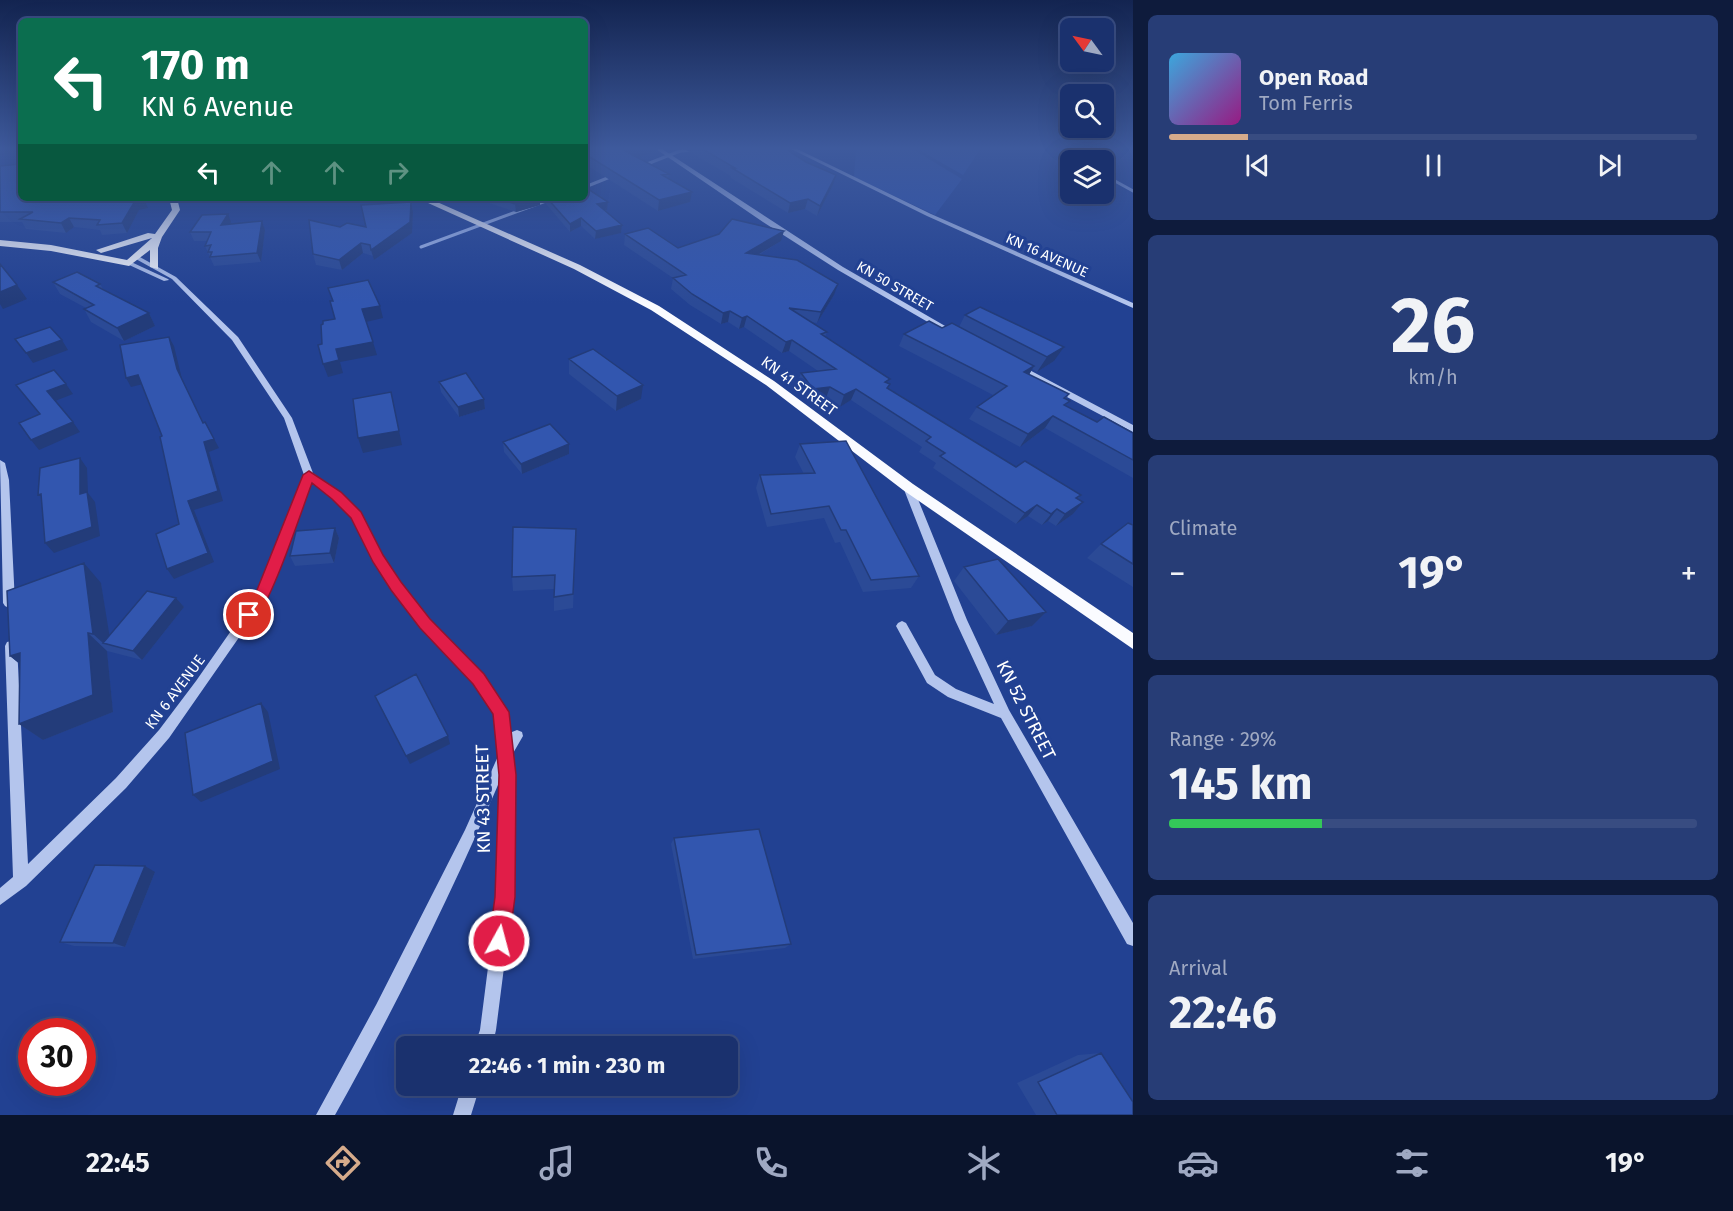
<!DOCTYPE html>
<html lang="en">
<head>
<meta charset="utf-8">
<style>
  :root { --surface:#1a316e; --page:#273d76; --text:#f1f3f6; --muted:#9fa9c2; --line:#384c81; --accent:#d6ab8b }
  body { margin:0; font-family:"Fira Sans",sans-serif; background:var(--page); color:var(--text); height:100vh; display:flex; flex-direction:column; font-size:22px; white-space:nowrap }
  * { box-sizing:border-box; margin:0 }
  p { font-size:20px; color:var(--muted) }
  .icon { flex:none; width:33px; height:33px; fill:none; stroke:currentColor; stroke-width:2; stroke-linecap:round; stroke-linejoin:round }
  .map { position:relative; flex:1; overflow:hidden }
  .panel { display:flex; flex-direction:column; gap:15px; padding:15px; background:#0e1b3c; width:600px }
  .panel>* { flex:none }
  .banner { position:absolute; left:18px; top:18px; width:570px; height:183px; border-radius:9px; box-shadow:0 6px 24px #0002,0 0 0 2px var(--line); background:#0b6e4f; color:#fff; overflow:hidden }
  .needle { width:39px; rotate:303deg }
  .controls { position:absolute; left:1060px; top:18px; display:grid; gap:12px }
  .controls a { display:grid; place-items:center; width:54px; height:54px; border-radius:9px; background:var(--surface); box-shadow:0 6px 24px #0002,0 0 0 2px var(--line); font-size:30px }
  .speed { position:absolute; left:18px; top:1018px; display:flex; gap:12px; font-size:30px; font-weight:700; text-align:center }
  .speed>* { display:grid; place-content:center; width:78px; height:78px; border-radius:50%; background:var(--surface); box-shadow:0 6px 24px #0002,0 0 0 2px var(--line); line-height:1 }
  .speed .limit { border:9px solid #d22; background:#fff; color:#111 }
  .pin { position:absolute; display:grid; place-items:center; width:51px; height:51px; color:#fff; margin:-26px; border:3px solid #fff; border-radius:50%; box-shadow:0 2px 6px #0007 }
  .me { position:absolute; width:66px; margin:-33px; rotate:7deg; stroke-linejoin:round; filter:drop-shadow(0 0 4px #0008) }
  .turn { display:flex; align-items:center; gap:21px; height:126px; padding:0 24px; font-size:27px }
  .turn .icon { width:78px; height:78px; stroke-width:2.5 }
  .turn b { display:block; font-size:42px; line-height:51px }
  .lanes { display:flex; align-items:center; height:57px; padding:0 24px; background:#0003; justify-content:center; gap:30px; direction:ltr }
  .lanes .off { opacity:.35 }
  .big { font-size:45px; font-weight:700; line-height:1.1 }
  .panel .card { flex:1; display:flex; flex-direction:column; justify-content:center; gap:9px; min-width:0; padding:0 21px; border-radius:9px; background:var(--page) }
  .panel .dial { align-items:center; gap:0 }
  .dial b { font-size:78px; line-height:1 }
  .song { display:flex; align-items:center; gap:18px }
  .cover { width:72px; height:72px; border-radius:9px; background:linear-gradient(135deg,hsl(200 70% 55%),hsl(310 70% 35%)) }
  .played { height:6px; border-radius:3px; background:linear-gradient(90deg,var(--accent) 15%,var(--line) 15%) }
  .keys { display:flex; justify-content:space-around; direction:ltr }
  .heat { display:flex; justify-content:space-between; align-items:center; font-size:33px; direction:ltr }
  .charge { height:9px; border-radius:4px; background:linear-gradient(90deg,#34c759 29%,var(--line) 0) }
  .trip { position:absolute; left:396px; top:1036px; width:342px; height:60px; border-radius:9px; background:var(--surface); box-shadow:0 6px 24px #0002,0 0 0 2px var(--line); font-weight:700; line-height:60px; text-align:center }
  .menu { display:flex; height:96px; justify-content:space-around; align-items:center; background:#0a142c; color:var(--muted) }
  .menu .icon { width:42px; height:42px }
  .menu .current { color:var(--accent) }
  .menu b { font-size:27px; color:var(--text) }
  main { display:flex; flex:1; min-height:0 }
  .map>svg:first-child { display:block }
  .green { fill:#2c50aa }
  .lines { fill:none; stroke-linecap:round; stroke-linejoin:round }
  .stream { stroke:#a8bdee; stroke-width:3 }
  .minor { fill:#b4c5ed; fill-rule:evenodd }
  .major { fill:#fafbff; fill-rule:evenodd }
  .wall { fill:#2b4a96 }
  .shaded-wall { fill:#233c7a }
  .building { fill:#3256af; stroke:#233c7a; stroke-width:1.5 }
  .route { fill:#e11d48; stroke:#92132f; stroke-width:1.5 }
  .labels { text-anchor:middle; stroke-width:6; stroke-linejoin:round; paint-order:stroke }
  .far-street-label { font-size:14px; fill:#fff; stroke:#224192 }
  .street-label { font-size:15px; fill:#fff; stroke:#224192 }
  .near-street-label { font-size:18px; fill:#fff; stroke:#224192 }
</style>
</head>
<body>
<main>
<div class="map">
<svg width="1133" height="1115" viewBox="0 0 1133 1115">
  <rect width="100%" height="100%" fill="#224192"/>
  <path class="green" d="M860 147H909L962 179 935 215 854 177 856 149Z
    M914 147H982L963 175Z"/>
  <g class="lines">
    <path class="stream" d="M1081 147 1089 160
      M642 166 680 151 695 150
      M1104 175 1133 191
      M585 187 615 175
      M421 247 554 198"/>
    <path class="minor" d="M653 147H659L843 267 959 334 952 336 838 270 763 222Z
      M787 147H793L931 214 1133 303V308L927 216Z
      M134 256H138L176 277 238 337 292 418 313 473 340 494 360 512 382 556 400 583 429 621 482 675 505 708 510 735 512 732 517 730 522 732 523 736 512 755 515 775 513 897 496 1030 492 1047H474L480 1030 497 897 501 778C452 893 396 1006 335 1115H316L376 1005 465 830 499 754 495 714 474 683 421 627 392 589 374 561 352 517 334 498 311 481 265 600 169 738 126 788 26 886 0 905V888L13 877 5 646 7 642 11 641 15 642 17 646 28 864 116 778 159 730 196 681 256 595 304 475 284 418 232 340 172 279 134 258Z
      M129 261 168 279 169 280 164 281 127 264V262Z
      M1014 365H1020L1133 425V432L1014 369Z
      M0 460 5 463 9 480 15 603 13 606 9 608 5 606 3 603Z
      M908 484 913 487 967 620 1009 710 1133 923V946L1127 944 1001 718 948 697 927 683 896 626 898 623 902 621 906 623 935 675 956 689 994 704 955 620 903 487Z
      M462 1086H480L471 1115H453Z"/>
    <path class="major" d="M169 198H177L180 210 162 237 158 248V269L150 267V250L129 266 51 251 0 246V240L51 245 127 260 152 238 101 253 96 250 148 233 155 234 172 210Z
      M417 198H428L580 265 659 306 774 381 913 484 1133 633V649L903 490 766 385 651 310 574 269Z"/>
  </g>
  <path class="wall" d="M585 147H656V152L637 157 669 174 668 178 690 202 658 211 585 164Z
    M681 147H783L833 185 817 216 805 209 788 213 731 178V176Z
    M0 166 21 198 148 208 139 210 127 233 102 235 100 230 74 227 66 233 26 229 22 222H0Z
    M474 198H540V205L516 212Z
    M541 198H585L607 210 605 211 622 225 621 233 595 239 581 226 570 232Z
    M411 202 413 212 412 233 374 260 373 256 363 253 342 270 316 265 313 254 340 227H366Z
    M262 221 265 230 261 262 214 266 205 246 207 241H194L190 232 231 222 230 224Z
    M625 234 678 248 781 241 759 255 834 295 817 323 811 322 827 332 825 337 888 383V388L1016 467 1081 495 1078 499 1083 502 1073 514 1056 526 1048 521 1042 525 1028 516 1016 524 933 468 936 463 919 452 922 447 851 400 840 407 826 398 809 400 797 384 801 373 818 371 789 351 782 353 744 327 739 329 728 322 721 324 690 305 671 289 673 278 624 245Z
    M53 282 100 284 103 289 149 313 155 326 124 341 91 322 84 309 86 308 60 294Z
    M980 307 1054 361 1037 372 1032 369 1029 375 1069 394 1066 399V407L1097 422 1133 433V478L1045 428 1020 447 969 419 977 407 993 395 899 346 904 334 942 328 959 327 965 315Z
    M569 359 641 399 616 411 569 374Z
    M439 382 484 399 485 409 459 417 441 392Z
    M503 442 569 454 522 474 504 452Z
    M800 444 919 576 911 588 863 592 840 542 835 543 824 518 767 527 756 488 760 475 804 474 795 457Z
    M1133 525V587L1087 558 1101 544Z
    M335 528 339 538 334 563 295 566 290 556Z
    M576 529 573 608 554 611V589L513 591 512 577Z
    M964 567 1046 612 1032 626 996 635 954 581Z
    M101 583 109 636 176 598 184 607 142 660 107 651 113 712 43 740 19 724 20 664 10 656Z
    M674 838 791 944 785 948 693 959 671 844Z
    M155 872 125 947 74 946 60 942Z
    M1101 1053 1133 1115H1036L1017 1083 1078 1055Z"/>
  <path class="shaded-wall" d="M0 147H21V150L0 156Z
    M639 147H656V152L624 161 625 151Z
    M836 175 833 185 817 216 820 206Z
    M692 192 690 202 658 211 659 200Z
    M538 198H540V205L516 212 515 204Z
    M144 199 148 208 139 210 127 233 122 223 135 201Z
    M808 199 805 209 788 213 790 203Z
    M411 202 413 212 412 233 374 260 371 250Z
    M608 202 607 210 597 212V204Z
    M228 214 231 222 225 234 221 225Z
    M69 218 74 227 66 233 61 223Z
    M581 218V226L570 232V224Z
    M262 221 265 230 261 262 257 253Z
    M622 225 621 233 595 239 596 231Z
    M784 231 781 241 744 263 746 253Z
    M361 243 363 253 342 270 339 260Z
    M838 284 834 295 817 323 821 312Z
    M17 285 27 299 3 309 0 304V292Z
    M380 306 383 318 366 322 362 309Z
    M730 311 728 322 721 324 723 313Z
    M149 313 155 326 124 341 117 328Z
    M747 316 744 327 739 329 742 318Z
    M169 337 174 346 182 379 177 369Z
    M62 340 68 350 33 363 26 353Z
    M792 340 789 351 782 353 786 342Z
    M373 342 377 355 340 362 343 373 328 377 323 364 336 349Z
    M1064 347 1054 361 1037 372 1047 357Z
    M1034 366 1027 378 1024 372Z
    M138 375 143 384 131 387 126 378Z
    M66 384 73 394 55 401 47 391Z
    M643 385 641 399 616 411 617 396Z
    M830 387 826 398 809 400 813 389Z
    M856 389 851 400 840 407 844 395Z
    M391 392 402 445 363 453 358 438Z
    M484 399 485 409 459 417 458 407Z
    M1053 416 1045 428 1020 447 1028 434Z
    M73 422 80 432 39 450 31 440Z
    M205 422 219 448 209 452 223 501 194 510 214 562 174 579 167 569 204 442Z
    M569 444V454L522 474 521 464Z
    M80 458 87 468 88 493 95 502 100 536 54 553 45 543 80 494Z
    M1083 502 1073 514 1056 526 1065 514Z
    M1037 505 1028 516 1016 524 1025 513Z
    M1057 509 1048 521 1042 525 1051 514Z
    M335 528 339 538 334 563 330 553Z
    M84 563 101 583 111 645 103 643 93 634Z
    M176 598 184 607 142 660 133 651Z
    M1046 612 1032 626 996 635 1008 621Z
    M88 633 107 651 113 712 43 740 19 724Z
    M20 653 32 674 10 656Z
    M261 703 268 712 280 769 201 802 193 795Z
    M448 736 450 744 410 764 406 756Z
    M145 866 155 872 125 947 113 943Z"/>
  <path class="building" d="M585 147H639L625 151 669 174 662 175 692 192 659 200 585 154Z
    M699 147H783L806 162 836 175 820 206 808 199 790 203 732 168H735Z
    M21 164V198L144 199 135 201 122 223 97 225 100 220 69 218 61 223 20 219 33 212H0V166Z
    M585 187 608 202 597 204 622 225 596 231 581 218 570 224 547 198H585Z
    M497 198H538L515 204Z
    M411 202 410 222 371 250 370 245 361 243 339 260 313 254 309 220 340 227 347 223 366 227 361 205Z
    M228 214 221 225 262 221 257 253 210 257 212 252H208L211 245 205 246 211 232H190L202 215Z
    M732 219 784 231 746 253 797 260 838 284 821 312 789 308 827 332 821 334 890 379 885 382 890 384 887 388 1016 467 1025 461 1081 495 1076 498 1083 502 1065 514 1057 509 1051 514 1037 505 1025 513 940 456 945 453 926 441 931 437 856 389 844 395 830 387 813 389 801 373 836 369 792 340 786 342 747 316 742 318 730 311 723 313 692 294 673 278 686 275 625 234 648 228 678 248 719 234Z
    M0 264 17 285 0 292Z
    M77 272 100 284 96 286 149 313 117 328 84 309 94 305 53 282Z
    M368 280 380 306 362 309 373 342 336 349 339 360 323 364 318 345 322 344 321 325 323 324V321L335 319 330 301H333L328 288Z
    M980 307 1064 347 1047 357 965 315Z
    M929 321 942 328 952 323 1034 366 1024 372 1069 394 1064 398 1070 401 1064 405 1097 422 1104 417 1133 433V460L1053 416 1028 434 977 407 1007 386 904 334Z
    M50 327 62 340 26 353 15 339Z
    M169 337 177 369 203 423 205 422 214 439 204 442 218 491 188 501 208 553 167 569 156 534 179 524 160 437 162 436 138 375 126 378 120 345Z
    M593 349 643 385 617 396 569 359Z
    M54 370 66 384 47 391 73 422 31 440 19 423 40 414 16 385Z
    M466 373 484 399 458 407 439 382Z
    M391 392 399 431 358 438 353 399Z
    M550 424 569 444 521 464 503 442Z
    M846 441 919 576 871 580 846 530H841L829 506 771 514 760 475 815 473 800 444Z
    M80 458V494L87 492 92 527 45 543 41 494 38 495 40 468Z
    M1128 523 1133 525V564L1101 544Z
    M513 527 576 529 573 594 554 597 555 575 512 577Z
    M335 528 330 553 290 556 296 531Z
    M998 559 1046 612 1008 621 964 567Z
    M84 563 93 634 88 633 93 695 19 724 20 653 10 656 7 591Z
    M147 591 176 598 133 651 103 643Z
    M416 674 448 736 406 756 375 696Z
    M261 703 273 761 193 795 185 733Z
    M759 829 791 944 696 955 674 838Z
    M95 865 145 866 113 943 60 942Z
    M1101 1053 1133 1102V1115H1057L1038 1082Z"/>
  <linearGradient id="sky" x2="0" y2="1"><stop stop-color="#132450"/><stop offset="0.49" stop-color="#3e5a9d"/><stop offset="1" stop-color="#3e5a9d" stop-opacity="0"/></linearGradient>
  <rect width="1133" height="303" fill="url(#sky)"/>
  <path class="route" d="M309 471 341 492 361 512 383 555 401 582 430 619 484 674 509 712 516 775 515 897 509 941 506 948 499 951 492 948 489 941 495 897 499 775 493 714 473 684 420 628 391 590 373 562 351 518 332 499 312 483C303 506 269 611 253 620 249 622 248 620 244 619L242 615 255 595 303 475Z"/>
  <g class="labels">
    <g class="far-street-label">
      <text transform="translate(1047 255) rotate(24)" y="5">KN 16 AVENUE</text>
      <text transform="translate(895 286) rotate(30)" y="5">KN 50 STREET</text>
    </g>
    <g class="street-label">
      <text transform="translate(799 386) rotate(36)" y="5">KN 41 STREET</text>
      <text transform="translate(175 692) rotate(-53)" y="5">KN 6 AVENUE</text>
    </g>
    <g class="near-street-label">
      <text transform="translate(1026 710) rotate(63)" y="6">KN 52 STREET</text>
      <text transform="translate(483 799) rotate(-91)" y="6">KN 43 STREET</text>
    </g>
  </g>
</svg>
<div class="controls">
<a><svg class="needle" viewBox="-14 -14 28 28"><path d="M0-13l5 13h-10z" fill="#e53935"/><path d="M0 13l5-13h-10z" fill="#9fa9c2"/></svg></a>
<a><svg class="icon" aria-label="search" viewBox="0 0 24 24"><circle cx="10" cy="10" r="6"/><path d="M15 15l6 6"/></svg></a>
<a><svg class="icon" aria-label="layers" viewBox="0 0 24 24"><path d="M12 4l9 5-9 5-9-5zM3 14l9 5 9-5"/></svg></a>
</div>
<div class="speed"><div class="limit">30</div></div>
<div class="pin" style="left:249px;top:615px;background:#d93025"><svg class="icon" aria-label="arrive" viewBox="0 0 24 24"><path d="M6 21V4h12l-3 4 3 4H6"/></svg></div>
<svg class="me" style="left:499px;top:941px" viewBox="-20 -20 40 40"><circle r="17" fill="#e11d48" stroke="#fff" stroke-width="3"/><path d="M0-11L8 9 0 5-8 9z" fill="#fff"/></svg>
<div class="trip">22:46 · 1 min · 230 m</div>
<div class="banner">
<div class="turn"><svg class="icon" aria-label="left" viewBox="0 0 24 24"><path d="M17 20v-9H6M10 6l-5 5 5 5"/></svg><div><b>170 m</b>KN 6 Avenue</div></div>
<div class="lanes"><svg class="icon" aria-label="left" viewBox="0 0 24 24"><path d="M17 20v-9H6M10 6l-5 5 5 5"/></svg><svg class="icon off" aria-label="ahead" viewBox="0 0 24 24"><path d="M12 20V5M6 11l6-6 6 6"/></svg><svg class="icon off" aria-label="ahead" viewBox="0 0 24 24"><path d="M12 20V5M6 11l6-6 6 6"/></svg><svg class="icon off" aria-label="right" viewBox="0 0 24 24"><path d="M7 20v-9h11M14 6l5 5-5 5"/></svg></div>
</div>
</div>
<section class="panel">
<div class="card">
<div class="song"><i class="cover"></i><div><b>Open Road</b><p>Tom Ferris</p></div></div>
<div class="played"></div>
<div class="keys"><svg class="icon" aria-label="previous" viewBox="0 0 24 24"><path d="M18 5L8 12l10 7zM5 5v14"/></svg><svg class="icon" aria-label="pause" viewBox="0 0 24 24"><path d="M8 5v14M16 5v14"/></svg><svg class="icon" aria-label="next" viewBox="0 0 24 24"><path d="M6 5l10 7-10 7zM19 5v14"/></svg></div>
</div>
<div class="card dial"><b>26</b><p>km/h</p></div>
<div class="card"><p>Climate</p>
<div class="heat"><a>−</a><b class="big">19°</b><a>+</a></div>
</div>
<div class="card"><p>Range · 29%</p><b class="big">145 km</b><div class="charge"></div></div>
<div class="card"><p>Arrival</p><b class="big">22:46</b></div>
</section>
</main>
<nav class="menu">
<b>22:45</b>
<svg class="icon current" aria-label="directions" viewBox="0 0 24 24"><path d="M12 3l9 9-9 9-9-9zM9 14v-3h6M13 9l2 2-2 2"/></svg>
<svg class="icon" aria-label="music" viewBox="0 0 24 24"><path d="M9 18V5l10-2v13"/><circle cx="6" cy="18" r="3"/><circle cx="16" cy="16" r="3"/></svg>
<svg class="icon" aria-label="phone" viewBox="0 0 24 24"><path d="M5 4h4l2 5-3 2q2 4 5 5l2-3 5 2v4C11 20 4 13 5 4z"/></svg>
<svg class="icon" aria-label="climate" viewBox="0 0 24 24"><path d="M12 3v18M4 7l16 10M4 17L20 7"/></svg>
<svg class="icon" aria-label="car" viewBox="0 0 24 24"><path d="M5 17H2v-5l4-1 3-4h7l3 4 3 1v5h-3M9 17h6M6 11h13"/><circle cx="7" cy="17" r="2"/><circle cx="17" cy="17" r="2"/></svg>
<svg class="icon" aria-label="filters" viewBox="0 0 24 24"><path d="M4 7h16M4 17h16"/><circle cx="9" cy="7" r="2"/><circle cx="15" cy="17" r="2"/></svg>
<b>19°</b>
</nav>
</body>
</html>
